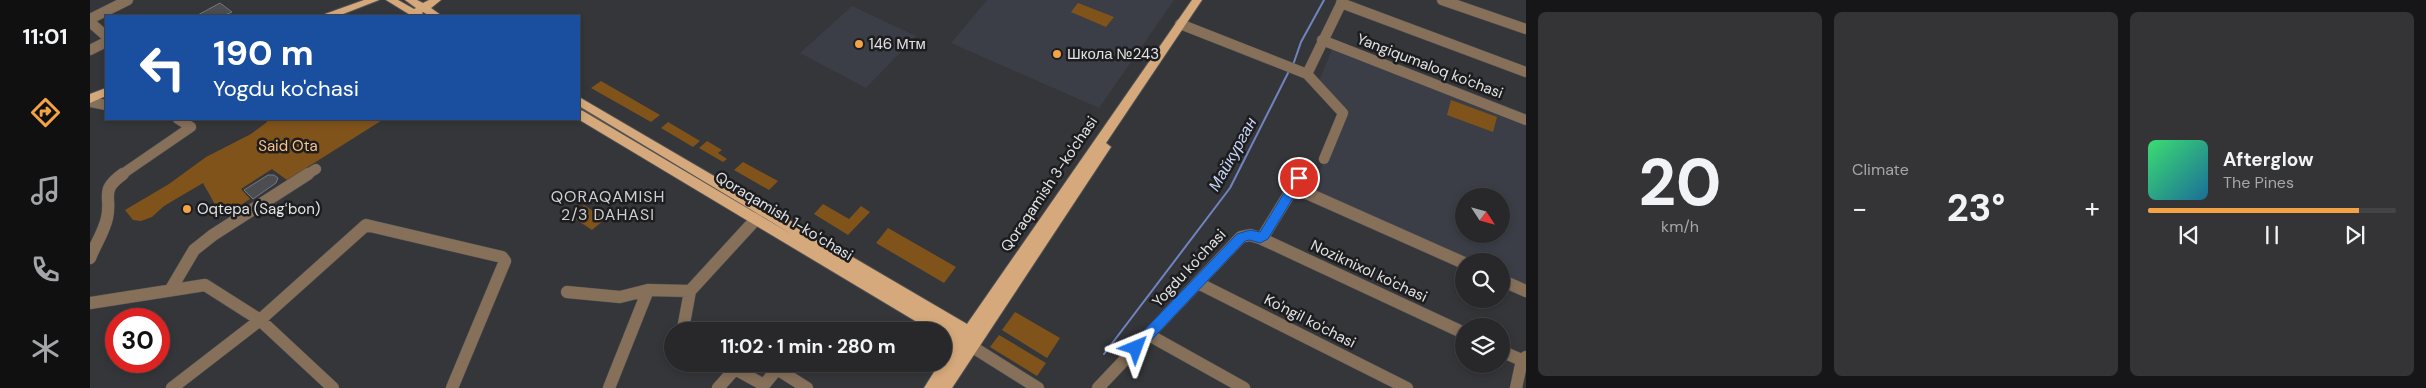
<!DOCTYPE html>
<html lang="en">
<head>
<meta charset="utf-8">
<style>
  :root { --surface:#28282b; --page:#343437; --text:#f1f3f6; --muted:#a5a6a9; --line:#444447; --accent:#f4a344 }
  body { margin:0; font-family:"DM Sans",sans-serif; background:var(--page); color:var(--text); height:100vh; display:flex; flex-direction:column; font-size:19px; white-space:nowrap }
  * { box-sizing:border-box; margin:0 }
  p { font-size:16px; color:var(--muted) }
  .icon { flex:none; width:28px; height:28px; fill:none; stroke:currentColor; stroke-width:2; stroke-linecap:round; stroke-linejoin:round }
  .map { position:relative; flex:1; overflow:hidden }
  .panel { display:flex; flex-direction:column; gap:12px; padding:12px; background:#161618; width:900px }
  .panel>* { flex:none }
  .banner { position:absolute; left:15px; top:15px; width:475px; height:105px; border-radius:0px; box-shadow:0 2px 8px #0003,0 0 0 1px var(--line); background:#1a4fa0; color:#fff; overflow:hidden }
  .needle { width:32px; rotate:126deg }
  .tools { position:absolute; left:1365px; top:188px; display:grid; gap:10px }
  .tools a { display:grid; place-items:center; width:55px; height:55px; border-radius:50%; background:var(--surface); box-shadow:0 2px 8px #0003,0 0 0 1px var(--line); font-size:25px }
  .speed { position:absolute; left:15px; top:308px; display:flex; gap:10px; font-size:25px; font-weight:700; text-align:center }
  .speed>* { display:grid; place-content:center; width:65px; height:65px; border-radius:50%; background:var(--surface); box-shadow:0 2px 8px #0003,0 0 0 1px var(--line); line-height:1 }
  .speed .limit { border:8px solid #d22; background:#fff; color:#111 }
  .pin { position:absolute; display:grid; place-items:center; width:42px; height:42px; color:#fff; margin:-21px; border:2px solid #fff; border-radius:50%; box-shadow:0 1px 5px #0007 }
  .me { position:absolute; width:55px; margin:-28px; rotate:44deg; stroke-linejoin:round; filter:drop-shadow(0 0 4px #0008) }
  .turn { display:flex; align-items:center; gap:18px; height:105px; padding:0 25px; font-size:22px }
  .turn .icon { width:65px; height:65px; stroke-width:2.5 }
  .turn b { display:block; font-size:35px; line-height:42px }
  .big { font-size:38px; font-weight:700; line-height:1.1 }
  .panel .card { flex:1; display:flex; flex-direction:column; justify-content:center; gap:8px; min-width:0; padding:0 18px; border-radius:8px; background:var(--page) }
  .panel .dial { align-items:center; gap:0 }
  .dial b { font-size:65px; line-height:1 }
  .song { display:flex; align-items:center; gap:15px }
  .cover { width:60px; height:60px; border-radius:8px; background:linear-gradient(135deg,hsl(140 70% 55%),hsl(200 70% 35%)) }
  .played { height:5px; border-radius:2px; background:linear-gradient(90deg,var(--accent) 85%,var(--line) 85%) }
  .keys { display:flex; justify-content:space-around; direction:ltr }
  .heat { display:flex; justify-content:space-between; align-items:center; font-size:28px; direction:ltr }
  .panel .tiles { flex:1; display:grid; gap:12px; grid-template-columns:repeat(3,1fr) }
  .trip { position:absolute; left:574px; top:322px; width:288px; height:50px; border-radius:25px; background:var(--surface); box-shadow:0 2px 8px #0003,0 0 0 1px var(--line); font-weight:700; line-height:50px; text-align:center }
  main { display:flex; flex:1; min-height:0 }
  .menu { display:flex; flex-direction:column; width:90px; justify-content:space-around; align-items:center; background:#101011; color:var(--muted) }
  .menu .icon { width:35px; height:35px }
  .menu .active { color:var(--accent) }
  .menu b { font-size:22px; color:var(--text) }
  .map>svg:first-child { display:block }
  .built { fill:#3b3e47; fill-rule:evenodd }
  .green { fill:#80531b }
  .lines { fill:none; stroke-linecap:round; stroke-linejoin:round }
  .stream { stroke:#7084c0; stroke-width:2 }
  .building { fill:#4c4d50; stroke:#76777b }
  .minor-far1-casing { stroke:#515254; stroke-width:11 }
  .minor-casing { stroke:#515254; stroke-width:13 }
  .major-casing { stroke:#515254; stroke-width:2 }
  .minor-far1 { stroke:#86705a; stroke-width:10 }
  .minor { stroke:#86705a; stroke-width:12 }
  .major { fill:#d5a97b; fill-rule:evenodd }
  .route { fill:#1a73e8; stroke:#114b97 }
  .poi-dot { fill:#f4a344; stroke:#1d1d1f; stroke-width:2 }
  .labels { text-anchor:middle; stroke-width:5; stroke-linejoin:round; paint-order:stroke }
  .poi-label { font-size:15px; fill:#e2e3e4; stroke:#1d1d1f; text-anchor:start }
  .street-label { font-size:15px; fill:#e2e3e4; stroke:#1d1d1f }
  .park-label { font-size:15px; fill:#fbc387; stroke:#1d1d1f }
  .water-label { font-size:16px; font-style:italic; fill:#c7d4f6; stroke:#1d1d1f }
  .neighbourhood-label { font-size:16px; letter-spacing:1px; fill:#cecfd3; stroke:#1d1d1f }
</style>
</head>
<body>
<main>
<nav class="menu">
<b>11:01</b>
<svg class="icon active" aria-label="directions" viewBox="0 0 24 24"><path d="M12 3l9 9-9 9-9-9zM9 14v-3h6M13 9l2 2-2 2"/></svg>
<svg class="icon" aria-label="music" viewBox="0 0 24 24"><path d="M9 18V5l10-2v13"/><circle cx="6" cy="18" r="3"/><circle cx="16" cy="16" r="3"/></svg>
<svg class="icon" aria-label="phone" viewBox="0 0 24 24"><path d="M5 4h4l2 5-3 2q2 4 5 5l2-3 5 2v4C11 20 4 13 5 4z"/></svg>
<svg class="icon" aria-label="climate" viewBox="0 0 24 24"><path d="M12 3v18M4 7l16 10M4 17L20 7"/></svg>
</nav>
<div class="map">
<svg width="1436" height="388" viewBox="0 0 1436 388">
  <rect width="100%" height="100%" fill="#353639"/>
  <path class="built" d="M897 0H1084L1009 108 861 43Z
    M762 6 826 36 776 88 710 53Z
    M1243 47 1436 123V284L1411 273V261H1385L1221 190 1258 111 1236 92 1229 81ZM1374 196H1411V234H1374Z"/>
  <path class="green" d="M988 3 1024 17 1016 27 981 12Z
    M511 81 570 115 561 122 501 88Z
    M1361 100 1407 117 1403 132 1357 115Z
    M489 105 863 328 861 330 489 108Z
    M176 119H294L197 180 182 169 151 189 160 199 132 217 113 183 74 206 62 217 51 221 43 220 35 210 79 184 116 157 161 134 177 122Z
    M578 122 610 141 603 147 571 128Z
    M617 141 632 150 628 153 637 159 633 162 609 148Z
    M653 162 688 181 679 190 644 170Z
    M733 204 759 219 771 206 780 212 758 235 724 214Z
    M494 205 515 219 502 230 481 216Z
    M798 228 866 267 854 283 786 243Z
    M925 312 970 338 957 358 912 330Z
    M909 335 956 363 947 376 900 347Z"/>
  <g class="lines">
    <path class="stream" d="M1203 65 1211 42 1234 0
      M1014 354 1140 188 1199 71"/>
  </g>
  <path class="building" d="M130 3 142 12 133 16H106Z
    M178 175H184L188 178 186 183 163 199 154 190Z"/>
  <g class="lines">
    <defs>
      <path id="minor-far1" d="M1352 0 1436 29
        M1251 3 1436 72
        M0 19 38 0
        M0 22 16 36
        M1090 24 1217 74
        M1232 40 1436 120
        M0 50 16 42
        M1217 74 1253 113 1234 159
        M1217 74 1253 0
        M0 102 16 105
        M31 175 101 127 88 119
        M216 175 226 169"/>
      <path id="minor" d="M1203 187 1374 263
        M1170 238 1374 333
        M0 258C5 245 14 232 17 218 22 196 9 191 33 174
        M1411 280 1436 291
        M1108 283 1317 388
        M81 289 104 250 123 235 218 174
        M600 291 667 218
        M477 292 530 297 558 290 600 291
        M0 303 115 285 170 320 243 388
        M595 331 593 329 600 291
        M1059 335 1154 388
        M881 346 948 388
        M1411 351 1436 362
        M82 388 170 320 276 225 412 257 415 261 362 388
        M519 388 558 290
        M628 388 645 369 674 385 687 369 717 388
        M1008 388 1151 237 1160 235 1170 238 1174 235 1209 178
        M1426 388 1432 360 1436 357"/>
      <path id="major" d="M274 0H289L248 16H234L235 14Z
        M296 0H308L324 9 326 8 315 0H327L333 3 339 0H351L341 8 352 16H340L333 12 332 13 334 16H322Z
        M1102 0H1112L1016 143 1021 147 1019 150 862 388H834L849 364H852V359L863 344 852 337V331H842L488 119 489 110 493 111 703 235 489 106V97L877 324Z
        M16 88V96L0 103V94Z"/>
    </defs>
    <use href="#minor-far1" class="minor-far1-casing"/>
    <use href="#minor" class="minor-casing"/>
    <use href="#major" class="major-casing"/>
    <use href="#minor-far1" class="minor-far1"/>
    <use href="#minor" class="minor"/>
    <use href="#major" class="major"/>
  </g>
  <path class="route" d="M1209 173 1215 178 1178 239 1170 243 1160 240 1155 241 1050 352 1046 354 1041 352 1039 348 1041 344 1147 234 1160 230 1170 232 1205 175Z"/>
  <g class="poi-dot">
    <circle cx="769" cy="44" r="5"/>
    <circle cx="967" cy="54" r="5"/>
    <circle cx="97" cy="209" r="5"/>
  </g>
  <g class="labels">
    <g class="poi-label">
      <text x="779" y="49">146 Мтм</text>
      <text x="977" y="59">Школа №243</text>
      <text x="107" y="214">Oqtepa (Sagʻbon)</text>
    </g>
    <g class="street-label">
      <text transform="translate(1340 66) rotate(21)" y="5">Yangiqumaloq ko'chasi</text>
      <text transform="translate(959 184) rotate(-56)" y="5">Qoraqamish 3-ko'chasi</text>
      <text transform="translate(694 216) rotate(31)" y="5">Qoraqamish 1-koʻchasi</text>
      <text transform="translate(1099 268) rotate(-47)" y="5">Yogdu ko'chasi</text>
      <text transform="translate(1279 271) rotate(25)" y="5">Noziknixol ko'chasi</text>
      <text transform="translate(1220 321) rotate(27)" y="5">Ko'ngil ko'chasi</text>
    </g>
    <g class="park-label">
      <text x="198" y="151">Said Ota</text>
    </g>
    <g class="water-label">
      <text transform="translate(1142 154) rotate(-61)" y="6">Майкурган</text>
    </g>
    <g class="neighbourhood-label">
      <text x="518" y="202">QORAQAMISH<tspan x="518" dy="18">2/3 DAHASI</tspan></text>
    </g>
  </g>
</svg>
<div class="tools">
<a><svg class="needle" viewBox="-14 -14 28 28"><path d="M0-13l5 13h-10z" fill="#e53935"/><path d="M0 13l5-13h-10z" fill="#a5a6a9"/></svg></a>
<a><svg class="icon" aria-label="search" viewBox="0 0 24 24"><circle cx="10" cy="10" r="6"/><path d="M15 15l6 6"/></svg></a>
<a><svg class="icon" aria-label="layers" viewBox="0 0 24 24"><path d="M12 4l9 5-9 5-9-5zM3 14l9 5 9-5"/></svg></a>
</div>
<div class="speed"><div class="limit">30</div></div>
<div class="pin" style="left:1209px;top:178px;background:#d93025"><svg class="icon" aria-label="arrive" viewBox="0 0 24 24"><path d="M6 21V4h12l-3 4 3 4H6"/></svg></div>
<svg class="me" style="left:1046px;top:348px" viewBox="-20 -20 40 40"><path d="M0-17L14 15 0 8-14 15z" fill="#1a73e8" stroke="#fff" stroke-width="4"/></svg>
<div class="trip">11:02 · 1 min · 280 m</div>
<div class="banner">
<div class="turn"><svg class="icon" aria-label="left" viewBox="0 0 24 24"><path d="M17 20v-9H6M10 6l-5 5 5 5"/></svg><div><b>190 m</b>Yogdu ko'chasi</div></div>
</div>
</div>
<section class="panel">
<div class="tiles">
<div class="card dial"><b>20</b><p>km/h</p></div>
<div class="card"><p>Climate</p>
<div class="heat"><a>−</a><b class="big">23°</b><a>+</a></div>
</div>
<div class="card">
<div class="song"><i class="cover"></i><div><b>Afterglow</b><p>The Pines</p></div></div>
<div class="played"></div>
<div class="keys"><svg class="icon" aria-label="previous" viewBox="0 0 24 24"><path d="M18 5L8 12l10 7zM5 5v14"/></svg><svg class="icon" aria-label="pause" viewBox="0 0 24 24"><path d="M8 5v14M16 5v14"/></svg><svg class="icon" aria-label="next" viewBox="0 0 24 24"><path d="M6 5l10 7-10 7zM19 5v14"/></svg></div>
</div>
</div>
</section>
</main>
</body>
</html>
